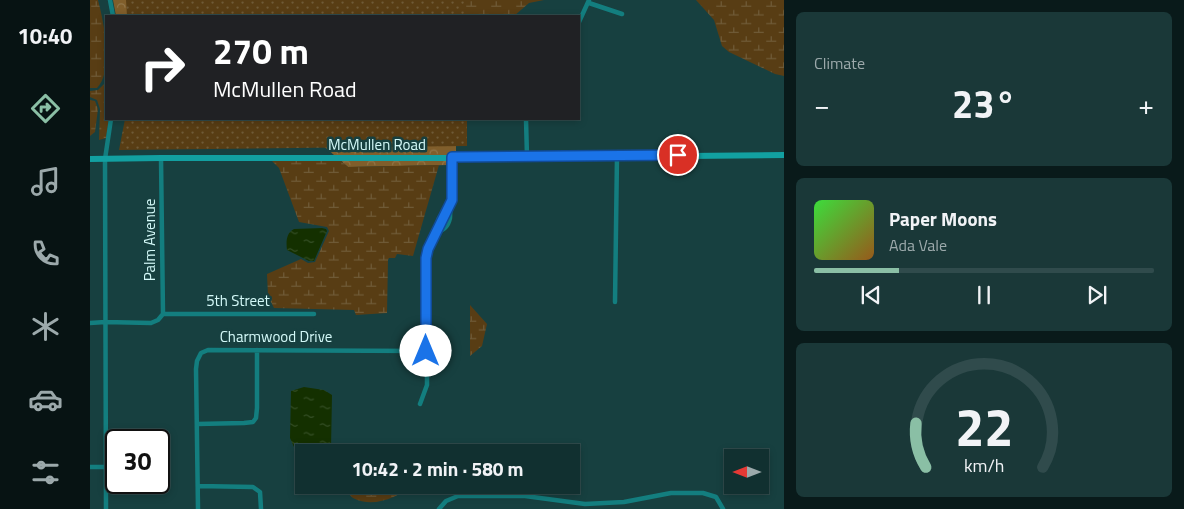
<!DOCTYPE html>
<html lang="en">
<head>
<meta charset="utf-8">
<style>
  :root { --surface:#113030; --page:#1a3838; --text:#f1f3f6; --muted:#9ca9ab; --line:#304b4c; --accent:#8abfa5 }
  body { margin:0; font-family:"Titillium Web",sans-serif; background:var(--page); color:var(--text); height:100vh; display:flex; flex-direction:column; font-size:19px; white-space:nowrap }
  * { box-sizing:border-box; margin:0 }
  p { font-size:16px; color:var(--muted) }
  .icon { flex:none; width:28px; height:28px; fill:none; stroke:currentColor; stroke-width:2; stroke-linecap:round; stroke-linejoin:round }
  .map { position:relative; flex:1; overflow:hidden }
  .details { display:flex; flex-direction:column; gap:12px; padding:12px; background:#091a1a; width:400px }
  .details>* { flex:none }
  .top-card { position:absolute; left:15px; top:15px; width:475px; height:105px; border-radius:0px; box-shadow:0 2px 8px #0003,0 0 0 1px var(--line); background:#202124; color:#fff; overflow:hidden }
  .needle { width:32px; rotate:270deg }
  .tools { position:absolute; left:634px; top:449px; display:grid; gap:10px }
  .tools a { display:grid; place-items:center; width:45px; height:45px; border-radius:0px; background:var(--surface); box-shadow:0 2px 8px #0003,0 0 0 1px var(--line); font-size:25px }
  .speed { position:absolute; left:15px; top:429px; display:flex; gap:10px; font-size:25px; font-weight:700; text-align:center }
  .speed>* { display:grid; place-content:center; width:65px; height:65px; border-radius:50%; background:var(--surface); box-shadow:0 2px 8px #0003,0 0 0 1px var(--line); line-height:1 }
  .speed .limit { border:2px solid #111; border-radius:8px; background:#fff; color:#111 }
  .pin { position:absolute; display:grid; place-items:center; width:42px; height:42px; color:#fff; margin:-21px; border:2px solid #fff; border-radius:50%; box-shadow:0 1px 5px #0007 }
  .me { position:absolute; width:55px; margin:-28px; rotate:0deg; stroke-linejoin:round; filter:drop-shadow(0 0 4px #0008) }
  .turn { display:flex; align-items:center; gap:18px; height:105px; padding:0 25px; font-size:22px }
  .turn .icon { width:65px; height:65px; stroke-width:2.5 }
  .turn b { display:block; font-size:35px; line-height:42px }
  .big { font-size:38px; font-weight:700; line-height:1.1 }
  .details .tile { flex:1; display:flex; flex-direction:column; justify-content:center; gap:8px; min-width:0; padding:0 18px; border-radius:8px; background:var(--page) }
  .details .dial { align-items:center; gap:0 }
  .dial svg { height:130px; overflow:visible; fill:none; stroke:var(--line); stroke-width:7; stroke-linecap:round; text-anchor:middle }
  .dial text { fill:var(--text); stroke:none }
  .song { display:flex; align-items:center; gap:15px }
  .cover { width:60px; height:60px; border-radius:8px; background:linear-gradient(135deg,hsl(120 70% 55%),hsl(30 70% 35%)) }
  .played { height:5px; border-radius:2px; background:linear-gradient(90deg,var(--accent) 25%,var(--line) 25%) }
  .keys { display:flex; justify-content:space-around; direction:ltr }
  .heat { display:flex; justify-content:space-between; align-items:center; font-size:28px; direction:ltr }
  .trip { position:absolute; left:205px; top:444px; width:285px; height:50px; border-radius:0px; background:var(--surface); box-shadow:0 2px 8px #0003,0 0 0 1px var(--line); font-weight:700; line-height:50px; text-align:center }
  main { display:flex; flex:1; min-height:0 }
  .dock { display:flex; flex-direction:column; width:90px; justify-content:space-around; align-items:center; background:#071313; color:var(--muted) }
  .dock .icon { width:35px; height:35px }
  .dock .current { color:var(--accent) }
  .dock b { font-size:22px; color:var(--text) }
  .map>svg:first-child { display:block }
  .forest { fill:url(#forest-crowns) }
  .wetland { fill:url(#wetland-marsh) }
  .park { fill:url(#park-dots) }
  .water { fill:url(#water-ripples) }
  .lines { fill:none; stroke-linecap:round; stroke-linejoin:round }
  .street { stroke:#137e7f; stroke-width:4.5 }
  .secondary { stroke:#12a0a1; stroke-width:6 }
  .route-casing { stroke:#114b97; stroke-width:12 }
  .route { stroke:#1a73e8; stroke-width:9 }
  .labels { text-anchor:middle; stroke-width:5; stroke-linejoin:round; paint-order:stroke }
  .street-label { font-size:15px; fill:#d4f9f8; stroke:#174040 }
</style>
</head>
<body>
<main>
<nav class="dock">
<b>10:40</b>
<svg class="icon current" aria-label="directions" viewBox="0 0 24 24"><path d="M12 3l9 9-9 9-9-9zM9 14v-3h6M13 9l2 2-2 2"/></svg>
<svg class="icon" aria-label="music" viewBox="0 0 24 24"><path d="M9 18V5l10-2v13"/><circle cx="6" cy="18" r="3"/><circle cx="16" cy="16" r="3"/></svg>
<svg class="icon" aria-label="phone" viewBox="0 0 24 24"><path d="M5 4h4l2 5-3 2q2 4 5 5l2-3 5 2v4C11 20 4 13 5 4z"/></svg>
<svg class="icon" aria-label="climate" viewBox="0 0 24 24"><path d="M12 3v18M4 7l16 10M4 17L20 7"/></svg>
<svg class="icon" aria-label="car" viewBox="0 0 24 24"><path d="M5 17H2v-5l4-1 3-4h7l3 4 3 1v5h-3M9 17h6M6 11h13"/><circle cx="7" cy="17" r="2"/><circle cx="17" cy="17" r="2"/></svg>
<svg class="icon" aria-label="filters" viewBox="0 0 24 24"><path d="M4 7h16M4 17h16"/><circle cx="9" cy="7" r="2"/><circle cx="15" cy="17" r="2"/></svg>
</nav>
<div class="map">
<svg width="694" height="509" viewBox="0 0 694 509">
  <defs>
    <pattern id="forest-crowns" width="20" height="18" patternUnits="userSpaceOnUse" patternTransform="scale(1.25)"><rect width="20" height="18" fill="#805e2b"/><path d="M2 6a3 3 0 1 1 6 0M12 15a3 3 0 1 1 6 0" fill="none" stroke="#91764a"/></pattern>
    <pattern id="wetland-marsh" width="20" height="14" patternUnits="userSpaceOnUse" patternTransform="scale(1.25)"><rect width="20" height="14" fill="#583d14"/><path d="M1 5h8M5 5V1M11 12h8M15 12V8" fill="none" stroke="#6f5a37"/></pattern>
    <pattern id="park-dots" width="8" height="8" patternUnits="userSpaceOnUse" patternTransform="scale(1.25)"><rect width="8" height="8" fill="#583d14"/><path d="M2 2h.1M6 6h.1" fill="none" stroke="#6f5a37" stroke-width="1.8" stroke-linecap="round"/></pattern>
    <pattern id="water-ripples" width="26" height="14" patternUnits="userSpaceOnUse" patternTransform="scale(1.25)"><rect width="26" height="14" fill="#143000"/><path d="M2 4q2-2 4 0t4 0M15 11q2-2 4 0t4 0" fill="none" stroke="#354f26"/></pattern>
  </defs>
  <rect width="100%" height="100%" fill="#174040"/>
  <path class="forest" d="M23 0H100L61 16H26Z
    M213 119H366V155H244L231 144Z
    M250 160H359V165L258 167Z"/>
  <path class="wetland" d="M0 0H8C14 23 24 70 7 88H0Z
    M331 0H454L439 3 424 16H375Z
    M606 0H694V76L685 74 639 52 632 46 624 20Z
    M16 78V119H19L16 138 9 140 10 109 7 100 0 97V91L8 90 15 83Z
    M0 100 5 101 8 109 5 132 0 136Z
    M181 160H250L258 167 349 165 323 256 307 254 305 258H299L298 260 297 313 266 315 264 310 184 308 178 296 177 274 211 259 218 263 225 262 239 231 237 227 209 222 189 168Z
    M380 305 397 324 392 346 380 356Z
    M253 485H325C306 497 284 509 263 498 259 495 256 489 253 485Z"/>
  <path class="park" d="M36 0H374V16H37Z
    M35 119H377V146L29 150Z"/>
  <path class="water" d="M232 228 236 229 237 231 224 261H219L197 250C196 242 196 233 204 229Z
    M214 387 234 390 242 395 241 449 238 452H227L204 447 200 438 201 391Z"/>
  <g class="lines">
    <path class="street" d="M20 0 23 16
      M499 3 532 14
      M489 22 499 0
      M436 119 437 157
      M346 231C346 221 350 216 356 207
      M346 233C354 230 358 227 360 218L362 157
      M525 302 527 156
      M73 314H224
      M0 323 15 322 61 323 68 320 73 314 71 158
      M330 404 337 385V253L361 200
      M107 424 154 423 163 422 166 418 167 408V350
      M0 467H26
      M108 486 163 487 170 492 171 509
      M16 509 15 159 21 119
      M108 509 106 369 107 361 111 353 118 350 336 351
      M349 509 356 501 368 496H435L495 504 534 502 581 493H613L626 497 633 509"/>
    <path class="secondary" d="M0 159 71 158H404L694 155"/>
  </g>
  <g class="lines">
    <defs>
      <path id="route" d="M336 351V258L338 249 362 200V157L588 155"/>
    </defs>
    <use href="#route" class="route-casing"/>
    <use href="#route" class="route"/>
  </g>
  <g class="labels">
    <g class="street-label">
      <text x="287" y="150">McMullen Road</text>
      <text transform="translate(60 240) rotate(-90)" y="5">Palm Avenue</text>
      <text x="148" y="306">5th Street</text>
      <text x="186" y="342">Charmwood Drive</text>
    </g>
  </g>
</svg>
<div class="tools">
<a><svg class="needle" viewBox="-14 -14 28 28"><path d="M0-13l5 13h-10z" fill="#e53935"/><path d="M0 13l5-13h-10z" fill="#9ca9ab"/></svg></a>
</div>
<div class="speed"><div class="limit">30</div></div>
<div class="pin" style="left:588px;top:155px;background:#d93025"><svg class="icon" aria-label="arrive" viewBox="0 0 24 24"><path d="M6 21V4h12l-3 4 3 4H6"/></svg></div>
<svg class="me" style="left:336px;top:351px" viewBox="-20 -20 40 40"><circle r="19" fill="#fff"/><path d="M0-13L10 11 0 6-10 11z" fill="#1a73e8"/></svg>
<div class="trip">10:42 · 2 min · 580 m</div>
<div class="top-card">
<div class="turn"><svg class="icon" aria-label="right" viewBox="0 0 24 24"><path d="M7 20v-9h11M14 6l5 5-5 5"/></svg><div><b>270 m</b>McMullen Road</div></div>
</div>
</div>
<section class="details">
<div class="tile"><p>Climate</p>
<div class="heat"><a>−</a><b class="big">23°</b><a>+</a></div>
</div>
<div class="tile">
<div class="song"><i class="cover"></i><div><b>Paper Moons</b><p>Ada Vale</p></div></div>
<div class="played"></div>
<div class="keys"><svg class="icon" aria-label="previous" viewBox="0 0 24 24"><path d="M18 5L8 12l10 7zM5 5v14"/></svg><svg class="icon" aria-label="pause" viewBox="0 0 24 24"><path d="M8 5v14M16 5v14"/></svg><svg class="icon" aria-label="next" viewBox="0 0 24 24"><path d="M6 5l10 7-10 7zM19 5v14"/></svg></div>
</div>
<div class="tile dial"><svg viewBox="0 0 100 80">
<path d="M14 69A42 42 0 1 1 86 69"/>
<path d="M14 69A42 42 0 0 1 8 42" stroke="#8abfa5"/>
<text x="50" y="56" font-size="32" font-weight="700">22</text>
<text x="50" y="72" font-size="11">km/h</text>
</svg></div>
</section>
</main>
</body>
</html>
